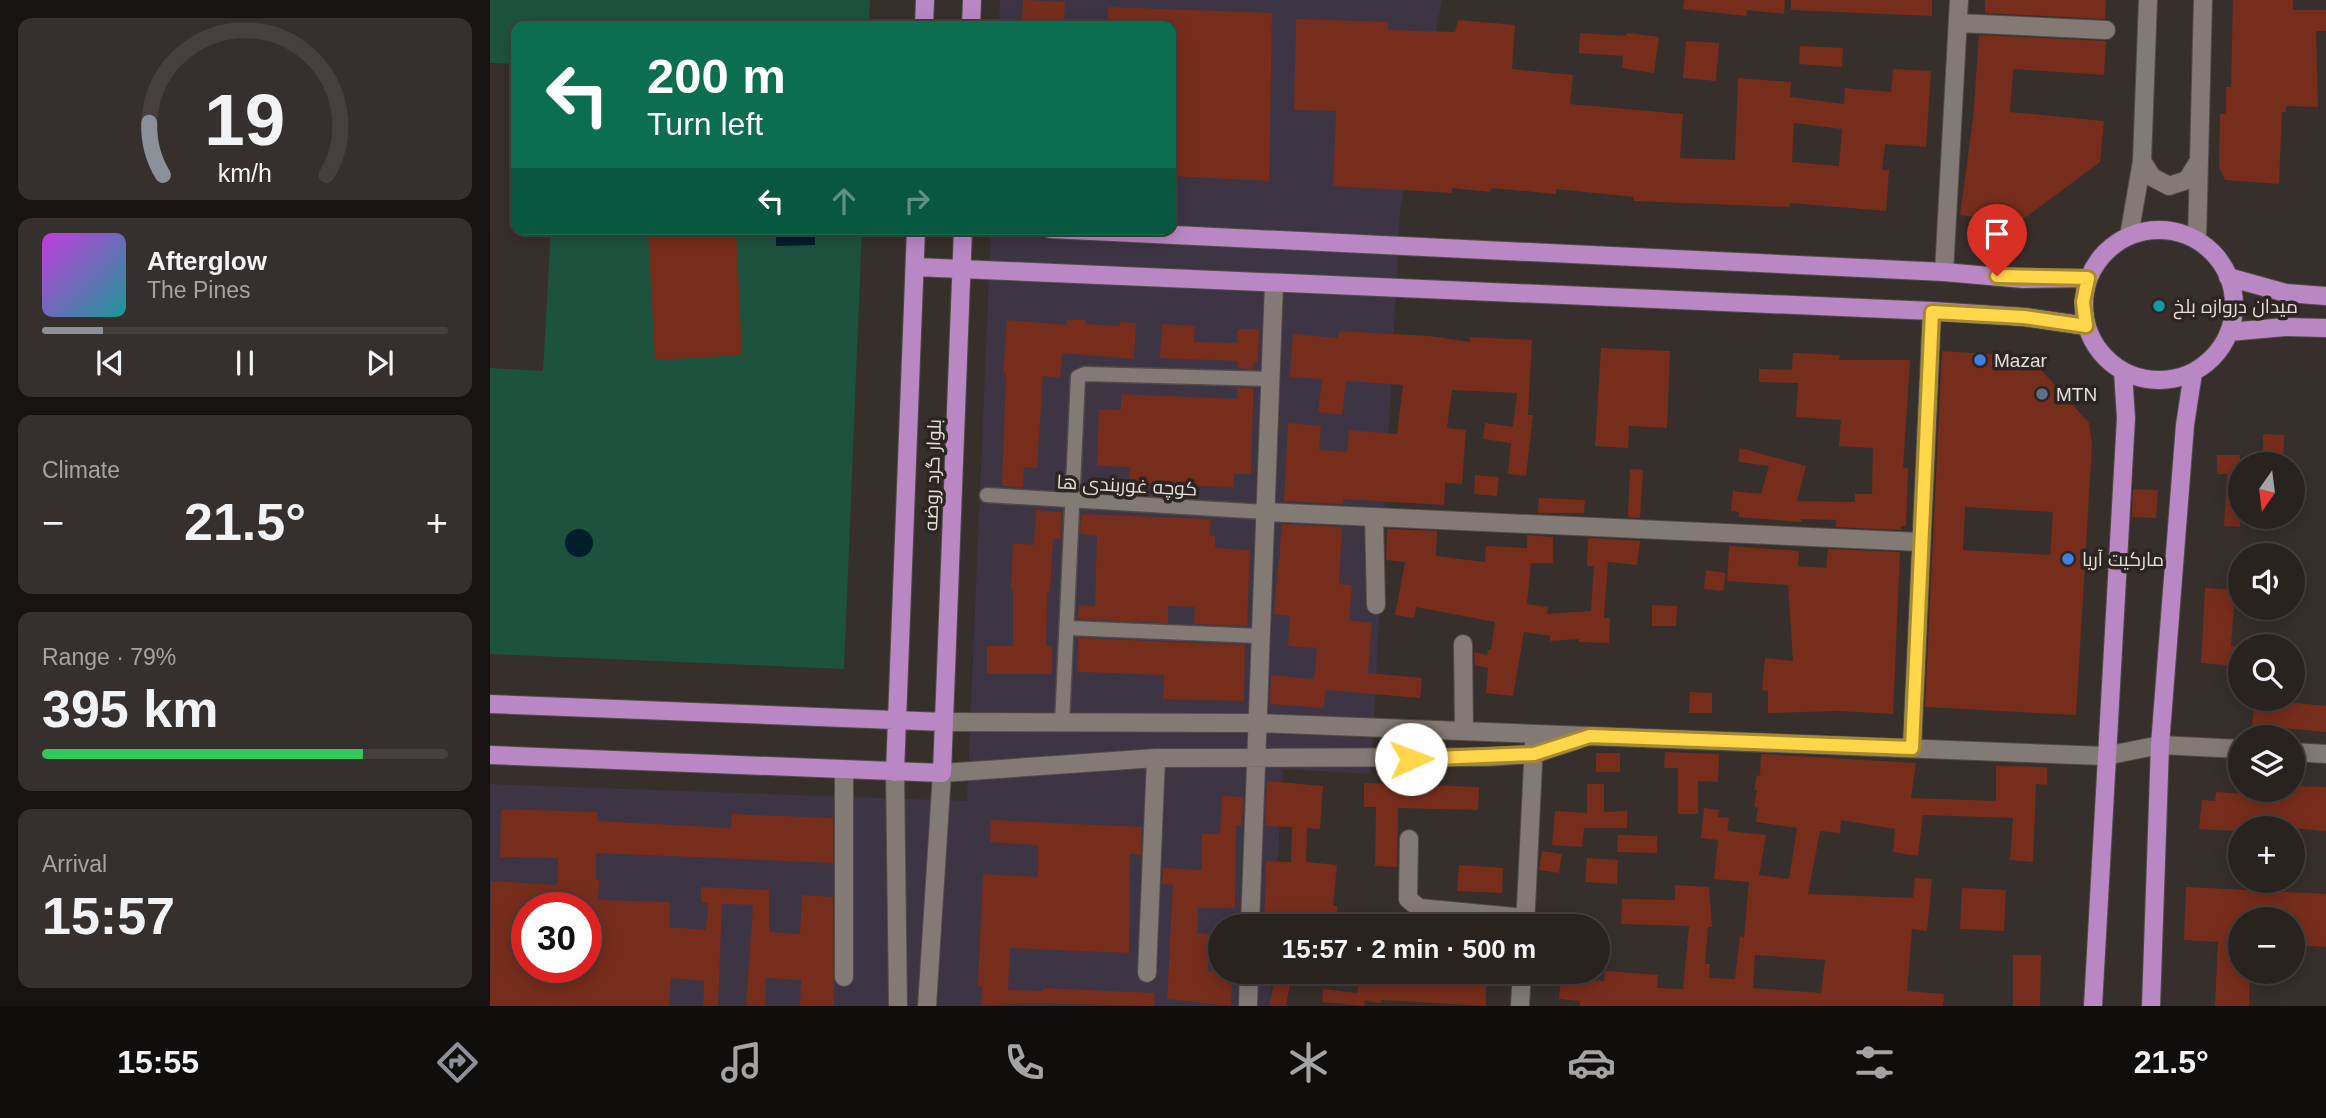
<!DOCTYPE html>
<html lang="en">
<head>
<meta charset="utf-8">
<style>
  :root { --surface:#292320; --page:#352f2d; --text:#f1f3f6; --muted:#a5a4a5; --line:#45403e; --accent:#8c9099 }
  body { margin:0; font-family:Arial,Cairo,sans-serif; background:var(--page); color:var(--text); height:100vh; display:flex; flex-direction:column; font-size:26px; white-space:nowrap }
  * { box-sizing:border-box; margin:0 }
  p { font-size:23px; color:var(--muted) }
  .icon { flex:none; width:38px; height:38px; fill:none; stroke:currentColor; stroke-width:2; stroke-linecap:round; stroke-linejoin:round }
  .map { position:relative; flex:1; overflow:hidden }
  .side { display:flex; flex-direction:column; gap:18px; padding:18px; background:#171312; width:490px }
  .side>* { flex:none }
  .hud { position:absolute; left:21px; top:21px; width:665px; height:214px; border-radius:14px; box-shadow:0 4px 18px #0003,0 0 0 2px var(--line); background:#0b6e4f; color:#fff; overflow:hidden }
  .needle { width:46px; rotate:194deg }
  .tools { position:absolute; left:1738px; top:452px; display:grid; gap:14px }
  .tools a { display:grid; place-items:center; width:77px; height:77px; border-radius:50%; background:var(--surface); box-shadow:0 4px 18px #0003,0 0 0 2px var(--line); font-size:35px }
  .speed { position:absolute; left:21px; top:892px; display:flex; gap:14px; font-size:35px; font-weight:700; text-align:center }
  .speed>* { display:grid; place-content:center; width:91px; height:91px; border-radius:50%; background:var(--surface); box-shadow:0 4px 18px #0003,0 0 0 2px var(--line); line-height:1 }
  .speed .limit { border:10px solid #d22; background:#fff; color:#111 }
  .pin { position:absolute; display:grid; place-items:center; width:60px; height:60px; color:#fff; margin:-72px -30px; border-radius:50% 50% 50% 0; rotate:-45deg; box-shadow:0 0 7px #0007 }
  .pin .icon { rotate:45deg }
  .me { position:absolute; width:77px; margin:-38px; rotate:88deg; stroke-linejoin:round; filter:drop-shadow(0 0 5px #0008) }
  .turn { display:flex; align-items:center; gap:24px; height:147px; padding:0 21px; font-size:32px }
  .turn .icon { width:91px; height:91px; stroke-width:2.5 }
  .turn b { display:block; font-size:49px; line-height:60px }
  .lanes { display:flex; align-items:center; height:66px; padding:0 21px; background:#0003; justify-content:center; gap:35px; direction:ltr }
  .lanes .off { opacity:.35 }
  .big { font-size:52px; font-weight:600; line-height:1.1 }
  .side .tile { flex:1; display:flex; flex-direction:column; justify-content:center; gap:10px; min-width:0; padding:0 24px; border-radius:14px; background:var(--page) }
  .side .dial { align-items:center; gap:0 }
  .dial svg { height:182px; overflow:visible; fill:none; stroke:var(--line); stroke-width:7; stroke-linecap:round; text-anchor:middle }
  .dial text { fill:var(--text); stroke:none }
  .song { display:flex; align-items:center; gap:21px }
  .cover { width:84px; height:84px; border-radius:10px; background:linear-gradient(135deg,hsl(290 70% 55%),hsl(180 70% 35%)) }
  .played { height:7px; border-radius:4px; background:linear-gradient(90deg,var(--accent) 15%,var(--line) 15%) }
  .keys { display:flex; justify-content:space-around; direction:ltr }
  .heat { display:flex; justify-content:space-between; align-items:center; font-size:38px; direction:ltr }
  .charge { height:10px; border-radius:5px; background:linear-gradient(90deg,#34c759 79%,var(--line) 0) }
  .trip { position:absolute; left:718px; top:914px; width:402px; height:70px; border-radius:35px; background:var(--surface); box-shadow:0 4px 18px #0003,0 0 0 2px var(--line); font-weight:600; line-height:70px; text-align:center }
  .tab-bar { display:flex; height:112px; justify-content:space-around; align-items:center; background:#100e0d; color:var(--muted) }
  .tab-bar .icon { width:49px; height:49px }
  .tab-bar .on { color:var(--accent) }
  .tab-bar b { font-size:32px; color:var(--text) }
  main { display:flex; flex:1; min-height:0 }
  .map>svg:first-child { display:block }
  .commercial { fill:#3d3444; fill-rule:evenodd }
  .green { fill:#1d533e }
  .water { fill:#011e2b }
  .building { fill:#772d1c; fill-rule:evenodd }
  .lines { fill:none; stroke-linecap:round; stroke-linejoin:round }
  .pedestrian-casing { stroke:#524b48; stroke-width:17 }
  .minor-casing { stroke:#524b48; stroke-width:20 }
  .tertiary-casing { stroke:#524b48; stroke-width:20 }
  .primary-casing { stroke:#524b48; stroke-width:20 }
  .pedestrian { stroke:#847a75; stroke-width:14 }
  .minor { stroke:#847a75; stroke-width:18 }
  .tertiary { stroke:#847a75; stroke-width:18 }
  .primary { stroke:#b988c4; stroke-width:18 }
  .route-casing { stroke:#a68a30; stroke-width:18 }
  .route { stroke:#ffd54a; stroke-width:12 }
  .culture-dot { fill:#0f9aa8; stroke:#2d2521; stroke-width:2.5 }
  .shop-dot { fill:#3f7fe0; stroke:#2d2521; stroke-width:2.5 }
  .service-dot { fill:#5c6f8a; stroke:#2d2521; stroke-width:2.5 }
  .labels { text-anchor:middle; stroke-width:7; stroke-linejoin:round; paint-order:stroke }
  .poi-label { font-size:19px; fill:#e5dfdd; stroke:#2d2521; text-anchor:start }
  .street-label { font-size:19px; fill:#e5dfdd; stroke:#2d2521 }
</style>
</head>
<body>
<main>
<section class="side">
<div class="tile dial"><svg viewBox="0 0 100 80">
<path d="M14 69A42 42 0 1 1 86 69"/>
<path d="M14 69A42 42 0 0 1 8 46" stroke="#8c9099"/>
<text x="50" y="56" font-size="32" font-weight="700">19</text>
<text x="50" y="72" font-size="11">km/h</text>
</svg></div>
<div class="tile">
<div class="song"><i class="cover"></i><div><b>Afterglow</b><p>The Pines</p></div></div>
<div class="played"></div>
<div class="keys"><svg class="icon" aria-label="previous" viewBox="0 0 24 24"><path d="M18 5L8 12l10 7zM5 5v14"/></svg><svg class="icon" aria-label="pause" viewBox="0 0 24 24"><path d="M8 5v14M16 5v14"/></svg><svg class="icon" aria-label="next" viewBox="0 0 24 24"><path d="M6 5l10 7-10 7zM19 5v14"/></svg></div>
</div>
<div class="tile"><p>Climate</p>
<div class="heat"><a>−</a><b class="big">21.5°</b><a>+</a></div>
</div>
<div class="tile"><p>Range · 79%</p><b class="big">395 km</b><div class="charge"></div></div>
<div class="tile"><p>Arrival</p><b class="big">15:57</b></div>
</section>
<div class="map">
<svg width="1836" height="1006" viewBox="0 0 1836 1006">
  <rect width="100%" height="100%" fill="#372f2b"/>
  <path class="commercial" d="M510 0H952L910 210 881 774 793 769 784 926H730V971H782L780 1006H0V784L477 801 501 229H681V26H509ZM37 908H96V968H37Z"/>
  <path class="green" d="M0 0H380L379 26H26V64L0 63Z
    M61 229H372L354 669 0 654V368L53 371Z"/>
  <path class="water" d="M286 229H325V245L286 246Z
    M75 543a14 14 0 1 1 28 0a14 14 0 1 1-28 0Z"/>
  <path class="building" d="M533 0 575 2 574 26H532Z
    M1194 0H1295L1294 14 1257 10 1256 16 1193 9Z
    M1301 0H1442V16L1301 10Z
    M1495 0H1616L1615 19 1495 13Z
    M1743 0H1803V10H1836V31H1826L1828 107 1796 106V112H1792L1789 184 1735 180 1729 167 1730 114H1736V87H1741Z
    M618 7 782 13 779 181 681 176V26H617Z
    M806 19 898 22V30L965 32 968 20 1025 25 1022 69 1083 75 1080 104 1193 114 1190 158 1245 160 1248 78 1301 82 1300 97 1354 104 1355 88 1401 92 1403 69 1441 71 1436 147 1395 144 1392 170H1399L1396 211 1300 203 1299 207 1144 201V197L1066 189V194L1001 188 1000 192 962 188V193L843 186 846 111 804 110ZM1304 123 1352 129 1349 166 1302 162Z
    M1090 33 1136 36 1137 33 1169 37 1164 73 1132 68 1133 56 1089 53Z
    M1489 35 1616 41 1614 75 1523 69 1520 112 1614 121 1610 162 1532 220 1513 221 1470 215 1483 119Z
    M1196 41 1229 43 1226 81 1193 78Z
    M1310 46 1353 48 1352 67 1309 64Z
    M158 229H246L252 355 165 360Z
    M517 320 577 325V320H596V324L629 326 630 322 646 323 644 359 572 353 570 378 553 376 547 468 534 467 533 487 512 486 516 373H513Z
    M672 324 705 326 704 342 747 343V329H769L768 362H764L763 369 747 368V361L670 358Z
    M849 331 940 336 980 342V337L1042 340 1038 415H1043L1036 476 1018 474 1021 443 993 439 995 423 1023 427 1027 393 962 390 957 428 976 430 972 484 955 483 954 505 853 499V504L794 501 798 423 831 426 829 450 857 452 859 430 907 434 913 385 856 381 852 415 828 412 832 379 800 377 803 334 848 338Z
    M1111 348 1180 351 1177 428 1139 426 1138 448 1105 446Z
    M1452 351 1527 356 1543 361 1599 423 1602 444 1586 715 1435 707ZM1475 507 1563 512 1560 555 1473 550Z
    M1303 353 1350 355 1349 360H1420L1413 468H1418L1416 526H1411V530L1346 527V520L1311 519V522L1249 517V512L1241 511 1243 491 1271 494 1279 466 1248 462 1250 448 1316 466 1307 501 1365 502V494H1382L1383 448 1349 446 1351 420 1306 417 1308 383 1269 382V369L1302 370Z
    M747 388H763V408L761 474H744V487L639 484 640 467 607 466 609 409 631 410V394L747 399Z
    M1773 434 1794 435 1793 464H1773Z
    M1727 455H1750V527L1734 526 1737 474H1727Z
    M1140 469 1153 470 1150 518 1138 517Z
    M985 475 1009 477 1007 496 984 494Z
    M1643 489 1668 490 1666 518 1642 517Z
    M1049 498 1095 500 1094 513H1048Z
    M546 510 572 512 570 539H563L560 593 557 592 556 646H562V674H497V646H523V590H521L523 543 544 545Z
    M591 514 721 519 720 536H725V548L760 550 757 626 704 624 705 607 678 606V623L588 619 589 605 605 606 607 536 590 534Z
    M792 524 852 527 849 584 862 585 859 620 882 623 878 673 932 678 930 698 836 690 834 708 780 704 781 675 824 679 827 648 798 646 800 616 784 614Z
    M897 529 947 531 946 556 995 562 996 546 1037 548V535L1063 537V563H1041L1037 604 1058 607 1057 614 1101 611 1104 566H1097L1098 538 1150 541 1147 565 1118 562 1114 618H1120L1119 643 1089 642V639L1060 641V636L1034 632 1023 696 996 693 998 668 985 665 984 652 997 655 998 650H1001L1005 622 926 607 924 618 905 615 915 562 896 560Z
    M1239 546 1309 551 1308 566 1336 568 1338 549 1410 552 1403 714 1350 711 1278 713V691L1272 690 1275 658 1303 661 1298 585 1237 581Z
    M1216 570 1236 573 1233 591 1214 589Z
    M1715 588 1745 590 1741 646 1748 647 1747 666 1711 663Z
    M1162 605 1187 606 1186 626H1162Z
    M588 638 755 645 754 701 673 699 674 675 587 672Z
    M1200 692 1222 693V713H1199Z
    M1765 699 1836 706V732L1762 725Z
    M1175 752 1229 754 1228 782 1208 781V814H1188V768H1174Z
    M1106 753H1130V772H1106Z
    M1271 754 1426 763 1421 798 1506 801V766L1557 767V785L1546 784 1543 862 1520 860 1523 818 1433 815 1428 856 1403 852 1405 829 1351 820 1350 833 1330 831 1318 894 1423 898 1425 878 1442 879 1437 931 1422 929 1417 991 1454 994 1453 1006H1090V1001L1069 999 1071 977 1114 981 1115 971 1168 975 1167 988 1193 989 1199 926 1131 924 1132 899 1185 900V885L1219 887 1222 927H1218L1215 964H1220L1219 978 1245 979 1250 936 1254 937 1259 882 1224 879 1228 840 1211 838 1214 808 1229 810 1228 817 1239 818 1237 831 1276 835 1269 875 1299 879 1307 828 1266 822 1268 808 1264 807 1267 790H1264L1267 775 1270 776ZM1265 955 1335 960 1331 993 1263 988Z
    M777 781 833 786 830 829 817 828 816 862 847 865 843 906H847V926H774L776 861 801 862 802 827 775 826Z
    M874 783 989 787 988 810 908 808 907 867 885 866 886 807H874Z
    M1097 784H1114V812L1137 811V828H1094L1092 847 1062 845 1065 811 1097 813Z
    M1802 786 1836 787V831L1802 828H1745V831L1709 829 1712 800 1725 801 1726 792 1759 794V789H1802Z
    M732 796 753 797 752 825H746L745 908H708L707 933 719 934 718 971H743L741 1006 677 999 683 885 672 884 673 868 712 870V834H730Z
    M11 809 107 812V821L241 828 242 814 343 818V863L106 853V880H109L108 900 180 902 179 927 216 930 218 903H211V887L279 890V932L310 934 312 895 343 897 344 1006H310L311 980 276 978 275 1006H256L263 905 232 904 228 1006H213L214 981 181 978 179 1006H0L1 881 67 885 68 858 10 857ZM37 908H96V968H37Z
    M501 820 652 827 651 855 640 854 639 953 520 948 518 990 553 991V988L665 993 664 1006 539 1003 491 1006 492 986 488 985 493 874 548 877V845L500 842Z
    M1128 835 1167 836V853L1127 852Z
    M1052 851 1072 854 1069 873 1049 870Z
    M1097 858 1128 860 1127 884 1095 882Z
    M969 865 1013 868 1012 893 967 891Z
    M1696 887 1836 894V947L1802 945V919H1750V971H1760L1759 1006H1725L1728 942 1694 940Z
    M1472 888 1516 890 1514 931 1470 929Z
    M862 913H908L909 926H862Z
    M1523 955H1551L1550 1006H1523Z
    M780 971H831L830 985 800 983 796 1006H779L784 982H779Z
    M912 976 951 977V983L996 985V1006L892 1000 891 1003 875 1001 874 1006 832 1002 833 989 867 993 870 977 912 984Z"/>
  <g class="lines">
    <defs>
      <path id="pedestrian" d="M497 495 775 512
        M578 628 770 636
        M572 724 588 377 595 374 780 379"/>
      <path id="minor" d="M1468 23 1616 30
        M1454 272 1469 0
        M775 512 1430 542
        M884 518 886 605
        M973 644 974 730
        M454 722 766 723 1615 756 1670 745 1750 749
        M1422 748 1442 311
        M1802 752 1836 754
        M354 769V977
        M405 772 408 1006
        M919 839 918 899 929 908 1035 918
        M760 926 784 283
        M1035 926 1044 744
        M657 973 666 758
        M437 1006 452 773 666 758 998 757 1044 754 1086 740
        M758 1006 759 971
        M1030 1006 1032 971"/>
      <path id="tertiary" d="M1652 161 1662 177 1679 186 1697 180 1707 164
        M1639 236 1652 161 1658 0
        M1707 240 1713 0"/>
      <path id="primary" d="M434 26 435 0
        M481 26 482 0
        M560 229 1454 272 1533 279 1598 278
        M1594 305a75 75 0 1 1 150 0a75 75 0 1 1-150 0Z
        M425 267 1442 311 1534 317 1596 326
        M1738 277 1796 293 1836 296
        M1739 332 1795 327 1836 328
        M0 704 454 722
        M0 755 452 773 473 229
        M405 772 426 229
        M1603 1006 1636 418 1633 372
        M1661 1006 1670 745 1695 425 1703 373"/>
    </defs>
    <use href="#pedestrian" class="pedestrian-casing"/>
    <use href="#minor" class="minor-casing"/>
    <use href="#tertiary" class="tertiary-casing"/>
    <use href="#primary" class="primary-casing"/>
    <use href="#pedestrian" class="pedestrian"/>
    <use href="#minor" class="minor"/>
    <use href="#tertiary" class="tertiary"/>
    <use href="#primary" class="primary"/>
  </g>
  <g class="lines">
    <defs>
      <path id="route" d="M921 759 1044 754 1100 736 1422 748 1442 312 1534 317 1596 326 1593 302 1598 278 1507 276"/>
    </defs>
    <use href="#route" class="route-casing"/>
    <use href="#route" class="route"/>
  </g>
  <circle class="culture-dot" cx="1669" cy="306" r="7"/>
  <g class="shop-dot">
    <circle cx="1490" cy="360" r="7"/>
    <circle cx="1578" cy="559" r="7"/>
  </g>
  <circle class="service-dot" cx="1552" cy="394" r="7"/>
  <g class="labels">
    <g class="poi-label">
      <text x="1683" y="313">میدان دروازه بلخ</text>
      <text x="1504" y="367">Mazar</text>
      <text x="1566" y="401">MTN</text>
      <text x="1592" y="566">مارکیت آریا</text>
    </g>
    <g class="street-label">
      <text transform="translate(442 475) rotate(-88)" y="7">بلوار گرد روضه</text>
      <text transform="translate(637 485) rotate(3)" y="7">کوچه غوربندی ها</text>
    </g>
  </g>
</svg>
<div class="tools">
<a><svg class="needle" viewBox="-14 -14 28 28"><path d="M0-13l5 13h-10z" fill="#e53935"/><path d="M0 13l5-13h-10z" fill="#a5a4a5"/></svg></a>
<a><svg class="icon" aria-label="sound" viewBox="0 0 24 24"><path d="M4 9h4l5-4v14l-5-4H4zM17 9q2 3 0 6"/></svg></a>
<a><svg class="icon" aria-label="search" viewBox="0 0 24 24"><circle cx="10" cy="10" r="6"/><path d="M15 15l6 6"/></svg></a>
<a><svg class="icon" aria-label="layers" viewBox="0 0 24 24"><path d="M12 4l9 5-9 5-9-5zM3 14l9 5 9-5"/></svg></a>
<a>+</a>
<a>−</a>
</div>
<div class="speed"><div class="limit">30</div></div>
<div class="pin" style="left:1507px;top:276px;background:#d93025"><svg class="icon" aria-label="arrive" viewBox="0 0 24 24"><path d="M6 21V4h12l-3 4 3 4H6"/></svg></div>
<svg class="me" style="left:921px;top:759px" viewBox="-20 -20 40 40"><circle r="19" fill="#fff"/><path d="M0-13L10 11 0 6-10 11z" fill="#ffd54a"/></svg>
<div class="trip">15:57 · 2 min · 500 m</div>
<div class="hud">
<div class="turn"><svg class="icon" aria-label="left" viewBox="0 0 24 24"><path d="M17 20v-9H6M10 6l-5 5 5 5"/></svg><div><b>200 m</b>Turn left</div></div>
<div class="lanes"><svg class="icon" aria-label="left" viewBox="0 0 24 24"><path d="M17 20v-9H6M10 6l-5 5 5 5"/></svg><svg class="icon off" aria-label="ahead" viewBox="0 0 24 24"><path d="M12 20V5M6 11l6-6 6 6"/></svg><svg class="icon off" aria-label="right" viewBox="0 0 24 24"><path d="M7 20v-9h11M14 6l5 5-5 5"/></svg></div>
</div>
</div>
</main>
<nav class="tab-bar">
<b>15:55</b>
<svg class="icon on" aria-label="directions" viewBox="0 0 24 24"><path d="M12 3l9 9-9 9-9-9zM9 14v-3h6M13 9l2 2-2 2"/></svg>
<svg class="icon" aria-label="music" viewBox="0 0 24 24"><path d="M9 18V5l10-2v13"/><circle cx="6" cy="18" r="3"/><circle cx="16" cy="16" r="3"/></svg>
<svg class="icon" aria-label="phone" viewBox="0 0 24 24"><path d="M5 4h4l2 5-3 2q2 4 5 5l2-3 5 2v4C11 20 4 13 5 4z"/></svg>
<svg class="icon" aria-label="climate" viewBox="0 0 24 24"><path d="M12 3v18M4 7l16 10M4 17L20 7"/></svg>
<svg class="icon" aria-label="car" viewBox="0 0 24 24"><path d="M5 17H2v-5l4-1 3-4h7l3 4 3 1v5h-3M9 17h6M6 11h13"/><circle cx="7" cy="17" r="2"/><circle cx="17" cy="17" r="2"/></svg>
<svg class="icon" aria-label="filters" viewBox="0 0 24 24"><path d="M4 7h16M4 17h16"/><circle cx="9" cy="7" r="2"/><circle cx="15" cy="17" r="2"/></svg>
<b>21.5°</b>
</nav>
</body>
</html>
